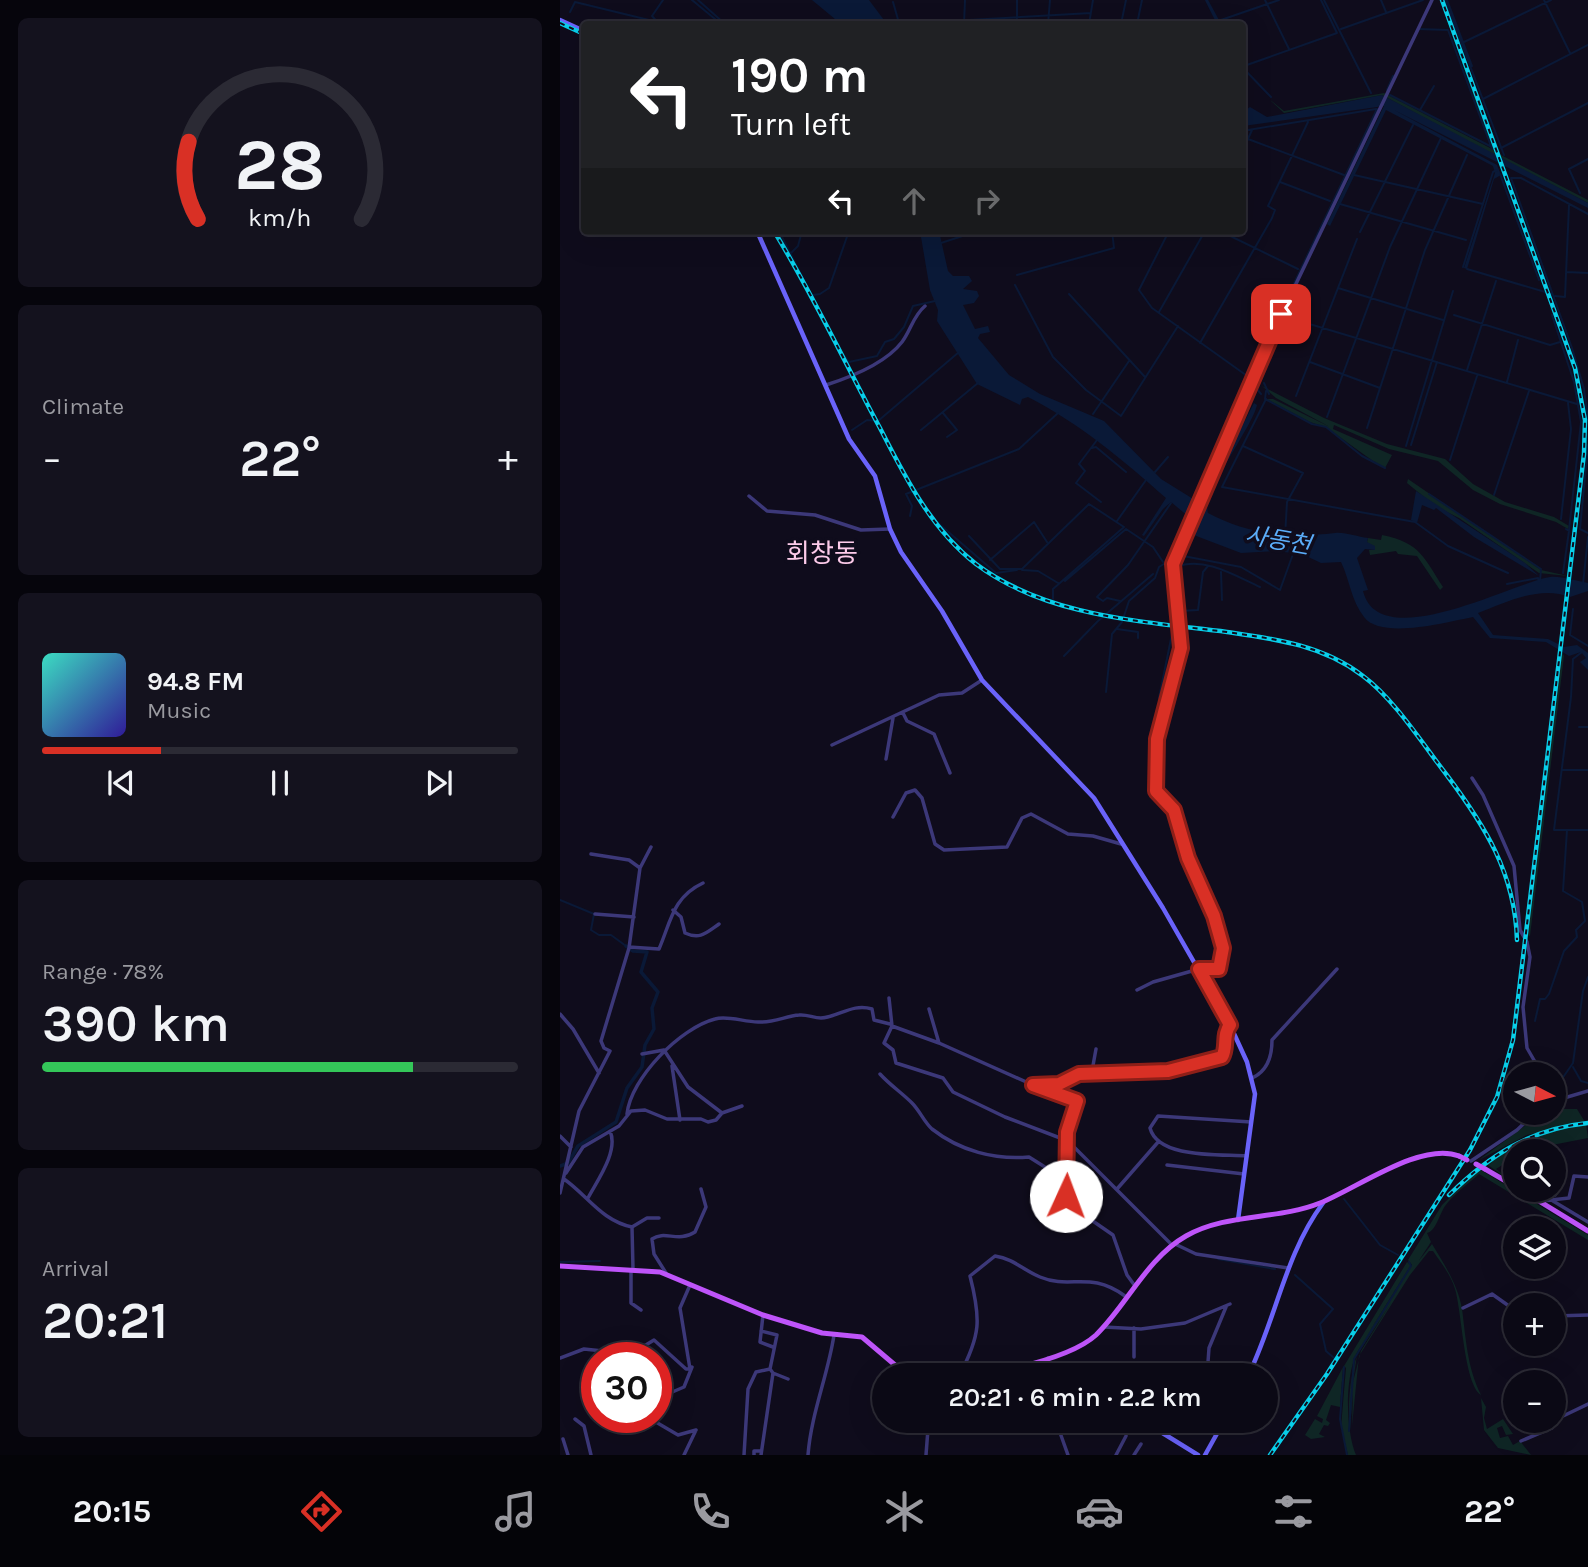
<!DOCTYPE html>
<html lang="en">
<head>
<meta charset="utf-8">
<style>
  :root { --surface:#0b0915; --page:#14121e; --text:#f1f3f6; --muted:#9a9aa0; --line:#2b2a34; --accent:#d93025 }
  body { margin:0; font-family:Karla,"Noto Sans KR",sans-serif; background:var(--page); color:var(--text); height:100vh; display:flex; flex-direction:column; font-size:26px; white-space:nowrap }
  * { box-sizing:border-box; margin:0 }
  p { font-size:23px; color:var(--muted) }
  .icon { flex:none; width:38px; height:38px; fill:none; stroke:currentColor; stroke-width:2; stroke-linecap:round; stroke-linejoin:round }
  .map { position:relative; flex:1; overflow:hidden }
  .side { display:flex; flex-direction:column; gap:18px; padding:18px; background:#06050c; width:560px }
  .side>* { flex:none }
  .hud { position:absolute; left:21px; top:21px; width:665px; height:214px; border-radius:7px; box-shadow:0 7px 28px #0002,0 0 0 2px var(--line); background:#202124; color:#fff; overflow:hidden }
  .needle { width:46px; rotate:96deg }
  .fabs { position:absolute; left:943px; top:1062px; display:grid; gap:14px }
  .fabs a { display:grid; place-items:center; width:63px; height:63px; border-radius:50%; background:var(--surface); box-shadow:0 7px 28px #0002,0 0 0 2px var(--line); font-size:35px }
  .speed { position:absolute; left:21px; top:1342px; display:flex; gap:14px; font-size:35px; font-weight:700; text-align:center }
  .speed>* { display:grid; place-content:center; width:91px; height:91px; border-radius:50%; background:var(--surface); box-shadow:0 7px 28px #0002,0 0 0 2px var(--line); line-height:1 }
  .speed .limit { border:10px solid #d22; background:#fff; color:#111 }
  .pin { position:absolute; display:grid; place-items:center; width:60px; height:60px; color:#fff; margin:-30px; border-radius:14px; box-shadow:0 4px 10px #0006 }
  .me { position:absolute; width:77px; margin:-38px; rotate:2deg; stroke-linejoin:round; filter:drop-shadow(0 0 5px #0008) }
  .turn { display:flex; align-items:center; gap:24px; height:147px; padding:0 35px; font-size:32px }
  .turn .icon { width:91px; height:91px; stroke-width:2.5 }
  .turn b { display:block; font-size:49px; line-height:60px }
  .lanes { display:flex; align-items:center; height:66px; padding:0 35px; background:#0003; justify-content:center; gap:35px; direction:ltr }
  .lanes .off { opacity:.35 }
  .big { font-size:52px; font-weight:600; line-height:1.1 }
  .side .tile { flex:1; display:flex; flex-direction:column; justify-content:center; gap:10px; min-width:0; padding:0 24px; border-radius:10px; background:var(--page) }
  .side .dial { align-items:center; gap:0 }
  .dial svg { height:182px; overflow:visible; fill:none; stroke:var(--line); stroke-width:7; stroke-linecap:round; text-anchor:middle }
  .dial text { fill:var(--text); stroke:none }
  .song { display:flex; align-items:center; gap:21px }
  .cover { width:84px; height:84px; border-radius:10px; background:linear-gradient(135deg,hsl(170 70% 55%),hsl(250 70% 35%)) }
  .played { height:7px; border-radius:4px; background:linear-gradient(90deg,var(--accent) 25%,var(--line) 25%) }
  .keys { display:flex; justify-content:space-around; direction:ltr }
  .heat { display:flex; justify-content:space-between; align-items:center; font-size:38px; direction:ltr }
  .charge { height:10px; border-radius:5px; background:linear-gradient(90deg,#34c759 78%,var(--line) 0) }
  .trip { position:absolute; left:312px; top:1363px; width:406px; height:70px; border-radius:35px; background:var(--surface); box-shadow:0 7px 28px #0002,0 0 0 2px var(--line); font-weight:600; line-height:70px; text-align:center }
  .dock { display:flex; height:112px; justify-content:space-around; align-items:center; background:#040408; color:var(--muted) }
  .dock .icon { width:49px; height:49px }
  .dock .selected { color:var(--accent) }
  .dock b { font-size:32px; color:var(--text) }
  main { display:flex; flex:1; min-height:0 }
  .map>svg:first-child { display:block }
  .green { fill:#0f2625 }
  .water { fill:#0a1937 }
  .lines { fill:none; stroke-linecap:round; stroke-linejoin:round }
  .stream { stroke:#0a1937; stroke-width:2 }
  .canal { stroke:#0a1937; stroke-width:3.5 }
  .minor { stroke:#3c3879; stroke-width:3.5 }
  .tertiary { stroke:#3c3879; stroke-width:3.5 }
  .secondary { stroke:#6a63fa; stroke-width:4.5 }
  .primary { stroke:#be54f9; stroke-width:5 }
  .rail-casing { stroke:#08cfea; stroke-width:4.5 }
  .rail { stroke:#0f0c1c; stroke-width:2; stroke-dasharray:5; stroke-linecap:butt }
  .primary-bridge { stroke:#be54f9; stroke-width:5 }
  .route-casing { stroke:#8d1f18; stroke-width:18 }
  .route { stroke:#d93025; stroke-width:12 }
  .labels { text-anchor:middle; stroke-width:7; stroke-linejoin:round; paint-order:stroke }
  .water-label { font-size:24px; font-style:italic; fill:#5badf9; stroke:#0f0c1c }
  .quarter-label { font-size:26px; fill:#fdcbea; stroke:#0f0c1c }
</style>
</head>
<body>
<main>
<section class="side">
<div class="tile dial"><svg viewBox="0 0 100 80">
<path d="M14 69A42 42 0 1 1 86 69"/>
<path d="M14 69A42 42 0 0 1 10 35" stroke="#d93025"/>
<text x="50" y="56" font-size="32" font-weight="700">28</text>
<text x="50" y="72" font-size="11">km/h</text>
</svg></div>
<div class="tile"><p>Climate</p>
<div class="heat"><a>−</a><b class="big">22°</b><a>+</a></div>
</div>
<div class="tile">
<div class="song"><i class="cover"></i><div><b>94.8 FM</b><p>Music</p></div></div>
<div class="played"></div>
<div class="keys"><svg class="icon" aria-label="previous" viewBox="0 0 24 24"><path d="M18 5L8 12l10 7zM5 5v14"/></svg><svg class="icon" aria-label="pause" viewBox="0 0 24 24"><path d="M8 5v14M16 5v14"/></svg><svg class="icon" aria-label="next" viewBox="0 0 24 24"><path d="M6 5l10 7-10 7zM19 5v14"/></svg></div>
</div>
<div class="tile"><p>Range · 78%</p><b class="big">390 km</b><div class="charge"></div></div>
<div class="tile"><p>Arrival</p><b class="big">20:21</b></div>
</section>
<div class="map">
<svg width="1028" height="1455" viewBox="0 0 1028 1455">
  <rect width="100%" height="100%" fill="#0f0c1c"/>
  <path class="green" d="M880 0 937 157 822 95 724 113 709 99 724 111 824 93 932 149Z
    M883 0 941 155 1028 200V203L940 158Z
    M702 386 764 418 827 444 885 459 913 484 945 502 994 517 1009 526 1008 529 996 522 940 504 913 490 878 461 829 449 774 425 773 429 832 455 825 468 820 466 767 428 750 422 706 399H713L770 427 716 398Z
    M848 479 981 570 1008 576 979 573 899 518 875 506 847 483Z
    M822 535C861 543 864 558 883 587L880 590 857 556 838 554 836 551 810 555 809 550H815L807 542 808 538 821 540Z
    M1001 650 1004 656 970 936 967 935Z
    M1001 1109H1017L1025 1122 967 1135 919 1160 978 1116Z
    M1026 1124 1028 1138 956 1152 955 1157 936 1169 955 1184 925 1163C956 1141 989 1129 1026 1124Z
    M919 1169 1028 1235V1240L919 1174C908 1184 894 1194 885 1206 879 1215 876 1231 867 1233L871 1242 797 1355 793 1382 801 1351 853 1268 872 1244C884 1264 898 1285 902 1309 906 1339 907 1367 921 1395 904 1384 902 1312 895 1289 891 1275 881 1263 873 1251H869L850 1275 799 1356 792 1426 793 1390 790 1431C787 1406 790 1368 801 1346 784 1369 785 1429 796 1455H788L781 1427 786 1368 784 1366 847 1262 851 1265 809 1332 852 1265 848 1260 882 1205Z
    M783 1367 780 1407 771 1405 766 1420 770 1423 768 1426 764 1425 759 1434 765 1437 751 1439 745 1435 755 1419 762 1423 763 1419 757 1416Z
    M921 1398 926 1407 924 1418 927 1429 943 1419 953 1434 946 1435 942 1426 937 1428 940 1438 948 1436 953 1445 960 1441 971 1455 938 1448 924 1430Z"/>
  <path class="water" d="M252 0H309L327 24H281Z
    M822 95 1028 203V208L834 110 937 165 941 175 934 179 907 269 904 268 935 173 933 166 826 110 770 226 767 224 824 106 683 126V112L690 107 707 117Z
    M360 231H379L388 271 393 276H409L412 281 403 289 417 291 419 296 414 303 403 305 415 329 428 326 430 332 420 334 418 338 449 375 480 394 544 421 601 479 638 502 636 506 640 508 694 403 697 405C692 428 641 493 648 513 689 535 730 538 775 533 786 532 797 537 808 538L807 542 815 546V550L805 549 797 558 808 590 803 591C819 656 952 583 990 577 1001 576 1017 581 1028 583V591L1010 597C980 585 947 602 918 613L933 635 988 639 1004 647 1017 645 1028 653V670L1020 662 1026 658 1021 652 1009 656 986 642 930 638 913 617C887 622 821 640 804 617 791 600 790 581 781 562L761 563 742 554 715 551 681 553 631 534 637 516 629 517 611 502 603 509 584 536 582 535 606 498C563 460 519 423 468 397L462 399 460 405 417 384 377 321 378 310 370 290Z
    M856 491 965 563 979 576 914 537 876 508 874 510 862 505 857 523 851 520Z"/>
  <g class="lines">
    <path class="stream" d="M132 0 161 24
      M138 0 165 24
      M457 0V24
      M646 0 657 22 650 24
      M647 0 660 24
      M705 0 729 49
      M764 0 811 93
      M821 0 826 12
      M885 0 944 155
      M887 0 912 66
      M984 0 1010 53
      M333 2 339 23
      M10 12 15 2 89 20V24
      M658 21 719 0
      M99 24 92 16 103 0
      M337 24 531 13
      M404 24 405 0
      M488 24 490 0
      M529 24 533 0
      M561 24 566 0
      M577 24 582 0
      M781 29 863 0
      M858 29 888 30 932 149
      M902 43 991 0
      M684 66 777 33 761 0
      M682 67 711 97
      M827 90 833 76
      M830 95 930 146
      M923 99 1028 45
      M860 110 874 86
      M682 131 816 109
      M688 139 784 175
      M941 148 1028 103
      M682 152 692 130
      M940 174 979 280
      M794 175 923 204
      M720 182 770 201
      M1020 193 1009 169 1028 159
      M780 204 906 240
      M1028 214 961 178H951L1012 348 1024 389 1028 419
      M219 231 278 348 289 362 317 356 325 342 334 339 344 327 353 306 375 301
      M433 231H438
      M609 231 579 290 592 308 690 378
      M660 231 738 269
      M800 232 853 125
      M381 243 418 231
      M231 253 238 246 242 231
      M903 267 933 172 937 170
      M907 269 992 294
      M1007 272 1028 273
      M457 275 554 248 552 231
      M455 285 493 357 526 390 561 416 618 326
      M778 288 883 320
      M509 294 585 377
      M253 295 260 294 269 288 289 231
      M995 296 1005 297 1009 205
      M599 312 645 231
      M894 315 990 345 1000 342
      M992 315 1014 382 1021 422 1009 530
      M726 317 1017 404
      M640 343 712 218 715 210 708 206 748 122
      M698 359 817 109
      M750 362 820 388
      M907 370 936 281
      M947 382 958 340
      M692 383 701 394
      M704 383 709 394
      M706 391 705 399 752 424 766 427 802 456 825 468
      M736 396 797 239
      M706 399 662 487 855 522 888 546 948 573
      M383 413 397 430 387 437
      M533 414 569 361
      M767 417 830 247 881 138
      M807 428 865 250 907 155
      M292 430 307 420 318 421 399 352
      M361 430 418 383
      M537 440 519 464 525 471 516 483 541 502
      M851 445 877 362
      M1028 445 1020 529 1028 533
      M683 446 743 473 727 502 725 537
      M846 446 893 291
      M532 448 536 447 566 472
      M890 460 917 376
      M595 472 608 457
      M869 494 981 569 980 581
      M934 495 969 391
      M350 516 352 506 346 494 459 449 498 413
      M1001 519 1011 429 1008 403
      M557 521 586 480
      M378 523 436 573 457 570
      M409 536 440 569H462L529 504 564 527 493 589V599
      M618 555 681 567 720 590 733 554
      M430 560 474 522 487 542
      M616 567C644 556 674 575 700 587
      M462 570 478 571 498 583
      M661 572 662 600
      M1003 573 1009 531 1006 529
      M505 581 566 529 593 547 603 562
      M947 584 978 578 979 582
      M1023 584 1028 537
      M560 601 547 598 543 601 537 597 568 565 611 503
      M1013 609 1010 635 1028 646
      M620 611 638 610 643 572 648 566
      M557 629 578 632V638
      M1022 652 1013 659 1011 697 994 830H1028
      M504 656 538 621 593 574
      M546 692 552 634 562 622 569 601 595 578 599 567 610 560
      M599 698 615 619 609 563 632 514
      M1019 727H1028
      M1002 770H1028
      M0 900 34 914 31 930 39 935H51L66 946
      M975 1021 980 999H985L989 994 1004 951 1017 937 1016 930 1025 921 1022 902 1003 891 1007 830
      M1013 1067 1021 1081 1028 1083
      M997 1086 1013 1063 1023 991 1028 977
      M784 1199 820 1245 838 1255
      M658 1259 715 1269
      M0 1262 40 1261
      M735 1275 773 1309 760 1324 766 1351 774 1358
      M784 1367 780 1419 787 1455
      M789 1431 794 1359 851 1266 849 1262"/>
    <path class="canal" d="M0 1166 8 1163 18 1146 56 1122 67 1088 82 1067 85 1045 94 1029 92 1008 98 992 81 972 87 952 73 951 66 946"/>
    <path class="minor" d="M266 385C291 377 325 364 342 342 351 330 353 316 365 306
      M189 496 207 511 255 515 301 530 330 529
      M343 713 347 721 374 734 390 773
      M272 745 379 695 402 693 422 680
      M326 759 333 718
      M912 778 923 795 954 866 960 930 967 942 970 957 963 1007 967 1048 982 1074
      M333 817 346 793 355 790 362 798 375 844 384 850 447 847 462 818 471 814 508 834 533 836 561 844
      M31 854 69 860 80 868
      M113 910 121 917 125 933C140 940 146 933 159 924
      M35 914 74 917
      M69 947 99 949C111 921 113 897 143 883
      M577 990 593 982 639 969H659L663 948 654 916 628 858 614 810 596 791 597 739 621 648 613 564 700 359 872 0
      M329 998 332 1026 379 1043 473 1085 499 1084 519 1074 608 1071 662 1057 665 1031 670 1025
      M369 1009 379 1043
      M0 1014 13 1029 39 1073
      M332 1026 324 1043 333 1050 336 1063 383 1078 393 1092 445 1117 508 1141 612 1245
      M104 1050 128 1087 162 1113 182 1106
      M82 1054 104 1050
      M112 1066 120 1120
      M532 1071 536 1049
      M320 1074C330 1085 342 1093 352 1103 360 1111 364 1122 372 1129 400 1151 435 1160 469 1157L496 1174 504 1187
      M692 1078C708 1071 712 1056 712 1040L777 969
      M476 1086 516 1098 507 1132 506 1196 514 1208 553 1235 567 1275 575 1286
      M994 1088 1001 1098
      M994 1101 1028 1091
      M67 1114C71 1078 120 1028 155 1019 167 1015 184 1022 198 1022 213 1023 226 1016 239 1015 247 1014 253 1018 261 1018 279 1017 292 1003 312 1009L314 1020 330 1024
      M0 1136 11 1147
      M687 1156C661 1154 598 1159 590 1128L598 1116 691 1122
      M995 1156V1195
      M911 1161 957 1130 975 1113
      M607 1165 684 1174
      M6 1173 23 1147 59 1126 71 1111 85 1110 107 1119H141L148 1122 156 1120 162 1113
      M4 1179C28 1196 42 1221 72 1227L87 1218H99
      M557 1189 599 1141
      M0 1193 19 1111 50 1051 44 1048 41 1041 69 948 80 868 91 847
      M28 1198C37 1181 59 1151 50 1131
      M982 1201 1009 1198 1014 1176 1028 1177
      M993 1201 1028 1222
      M72 1227 73 1269
      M615 1244 636 1254 728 1268
      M71 1270V1303L81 1310
      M106 1273 94 1254 92 1239C105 1230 118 1243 135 1232L146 1207 141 1189
      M903 1308 932 1294 956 1311
      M203 1315 200 1342 213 1347
      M994 1316 1028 1315
      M544 1327 581 1329 625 1323 670 1304
      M201 1331 217 1335 210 1369 213 1373 228 1379
      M574 1357V1328
      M0 1358 24 1349 71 1354 94 1340 126 1369H130L120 1308 130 1285
      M488 1358 492 1376
      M473 1364 476 1376
      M399 1376C421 1335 421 1319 410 1276L435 1256C454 1259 463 1270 480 1277 511 1290 529 1270 565 1296
      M647 1376 649 1348 666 1307
      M318 1391H324
      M110 1393 124 1387 132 1367
      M89 1418 118 1435 136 1430
      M15 1419 24 1426 31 1455
      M361 1421 368 1429 366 1455
      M492 1421 498 1427 508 1455
      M3 1439 8 1455
      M961 1441 992 1428 1001 1417 1028 1404
      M124 1455 136 1430
      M184 1455 188 1389 196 1372 210 1369
      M194 1455V1451H201
      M201 1455 213 1373
      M556 1455 566 1436
      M574 1455 581 1444"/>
    <path class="tertiary" d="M248 1455C251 1414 268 1375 274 1335"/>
    <path class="secondary" d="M0 20 24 31
      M197 231 289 439 315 476 330 529 341 552 382 611 422 680 534 798 603 908 670 1025 687 1062 695 1094 678 1220
      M688 1376C716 1319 725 1254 763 1203
      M583 1421 638 1455
      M645 1455 664 1421"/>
    <path class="primary" d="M925 1169 956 1187
      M961 1190 1028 1231
      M0 1266 100 1272 203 1315 262 1333 302 1337 348 1376
      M416 1376C450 1370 511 1358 536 1335 567 1305 587 1258 626 1236 666 1213 718 1220 760 1203 796 1189 861 1141 899 1156"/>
    <defs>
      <path id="rail" d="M0 23 24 34
        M214 231C252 293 285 363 320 428 345 477 371 529 416 564 487 617 581 621 667 632 715 639 763 645 803 676 834 699 862 743 886 774 925 826 955 873 957 940
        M889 1195C930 1155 970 1129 1028 1123
        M710 1455 767 1374 910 1150 937 1097 953 1040 1024 454 1025 420 1015 368 882 0"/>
    </defs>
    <use href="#rail" class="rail-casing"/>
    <use href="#rail" class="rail"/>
    <path class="primary-bridge" d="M899 1156 907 1160
      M916 1164 925 1169"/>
  </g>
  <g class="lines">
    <defs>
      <path id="route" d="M506 1196 507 1132 517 1101 473 1085 499 1084 519 1074 608 1071 662 1057C668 1047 662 1035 670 1025L639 969H659L663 948 654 916 628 858 614 810 596 791 597 739 621 648 613 564 721 314"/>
    </defs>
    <use href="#route" class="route-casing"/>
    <use href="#route" class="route"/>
  </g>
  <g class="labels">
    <g class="water-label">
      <text transform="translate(718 540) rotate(10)" y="8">사동천</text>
    </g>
    <g class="quarter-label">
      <text x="262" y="562">회창동</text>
    </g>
  </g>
</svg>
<div class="fabs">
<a><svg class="needle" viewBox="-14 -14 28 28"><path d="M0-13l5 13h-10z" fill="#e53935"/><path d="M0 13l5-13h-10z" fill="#9a9aa0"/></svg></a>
<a><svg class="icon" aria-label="search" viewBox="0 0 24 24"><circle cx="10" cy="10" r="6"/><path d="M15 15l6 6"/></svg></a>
<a><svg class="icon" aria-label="layers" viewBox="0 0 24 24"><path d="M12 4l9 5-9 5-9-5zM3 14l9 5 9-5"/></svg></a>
<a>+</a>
<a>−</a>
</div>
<div class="speed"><div class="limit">30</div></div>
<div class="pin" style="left:721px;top:314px;background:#d93025"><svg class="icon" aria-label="arrive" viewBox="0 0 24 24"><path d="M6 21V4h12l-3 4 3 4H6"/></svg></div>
<svg class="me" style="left:506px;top:1196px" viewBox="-20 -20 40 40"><circle r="19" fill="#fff"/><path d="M0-13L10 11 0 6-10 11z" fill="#d93025"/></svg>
<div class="trip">20:21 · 6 min · 2.2 km</div>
<div class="hud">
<div class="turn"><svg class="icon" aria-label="left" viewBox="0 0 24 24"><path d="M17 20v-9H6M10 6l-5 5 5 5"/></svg><div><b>190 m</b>Turn left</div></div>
<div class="lanes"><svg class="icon" aria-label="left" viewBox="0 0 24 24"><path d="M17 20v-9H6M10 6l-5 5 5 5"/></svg><svg class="icon off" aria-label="ahead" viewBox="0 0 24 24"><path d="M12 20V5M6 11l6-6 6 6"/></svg><svg class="icon off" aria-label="right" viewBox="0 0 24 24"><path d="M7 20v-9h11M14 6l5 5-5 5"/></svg></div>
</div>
</div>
</main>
<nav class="dock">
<b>20:15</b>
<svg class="icon selected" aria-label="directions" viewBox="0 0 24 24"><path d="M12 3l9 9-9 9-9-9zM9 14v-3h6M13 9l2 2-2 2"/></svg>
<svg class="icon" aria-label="music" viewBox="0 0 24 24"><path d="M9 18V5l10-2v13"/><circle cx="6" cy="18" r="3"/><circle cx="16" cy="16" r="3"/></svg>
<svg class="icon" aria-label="phone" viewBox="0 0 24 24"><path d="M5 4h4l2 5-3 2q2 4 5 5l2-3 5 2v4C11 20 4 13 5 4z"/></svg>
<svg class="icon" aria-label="climate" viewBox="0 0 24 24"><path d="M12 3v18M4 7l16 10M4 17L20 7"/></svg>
<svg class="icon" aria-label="car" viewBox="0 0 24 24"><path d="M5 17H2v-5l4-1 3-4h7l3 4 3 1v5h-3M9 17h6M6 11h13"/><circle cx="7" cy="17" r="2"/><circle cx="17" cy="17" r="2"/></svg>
<svg class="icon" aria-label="filters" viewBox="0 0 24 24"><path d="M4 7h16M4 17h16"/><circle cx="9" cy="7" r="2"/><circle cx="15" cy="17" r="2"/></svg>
<b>22°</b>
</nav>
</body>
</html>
